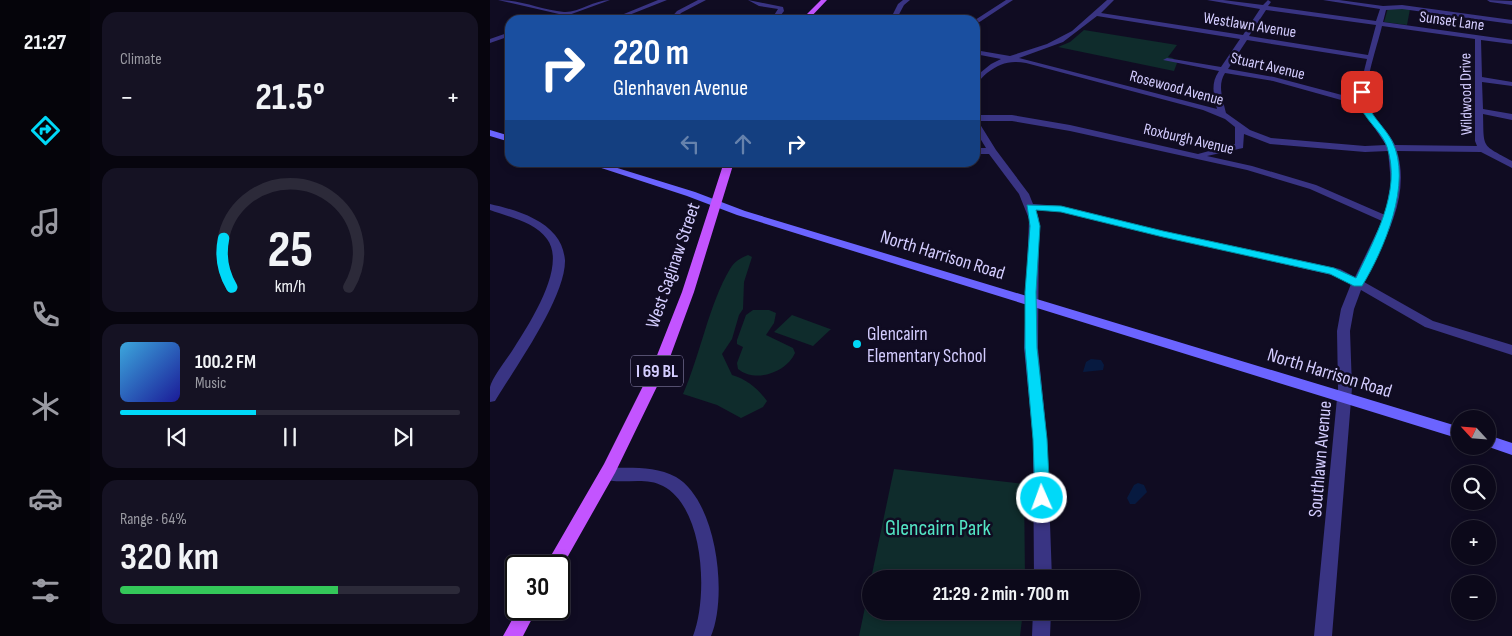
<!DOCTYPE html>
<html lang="en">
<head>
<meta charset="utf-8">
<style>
  :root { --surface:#0c091a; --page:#151223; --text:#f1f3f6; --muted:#9a9aa2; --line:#2c2a39; --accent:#00d9f8 }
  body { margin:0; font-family:"Sofia Sans Condensed",sans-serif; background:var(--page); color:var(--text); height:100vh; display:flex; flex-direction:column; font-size:19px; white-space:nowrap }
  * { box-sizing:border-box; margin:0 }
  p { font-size:16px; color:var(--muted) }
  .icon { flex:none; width:28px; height:28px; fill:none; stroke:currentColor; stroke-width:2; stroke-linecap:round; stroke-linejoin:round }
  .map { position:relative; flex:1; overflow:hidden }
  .details { display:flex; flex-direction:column; gap:12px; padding:12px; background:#07050e; width:400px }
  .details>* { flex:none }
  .guide { position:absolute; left:15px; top:15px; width:475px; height:152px; border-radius:15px; box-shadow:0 2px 8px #0003,0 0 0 1px var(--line); background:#1a4fa0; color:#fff; overflow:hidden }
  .needle { width:32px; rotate:296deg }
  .controls { position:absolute; left:961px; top:410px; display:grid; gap:10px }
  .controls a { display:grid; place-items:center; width:45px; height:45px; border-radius:50%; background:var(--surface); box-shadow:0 2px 8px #0003,0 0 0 1px var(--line); font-size:25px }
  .speed { position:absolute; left:15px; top:555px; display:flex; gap:10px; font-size:25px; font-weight:700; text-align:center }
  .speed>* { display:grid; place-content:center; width:65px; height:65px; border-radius:50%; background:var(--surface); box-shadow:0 2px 8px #0003,0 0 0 1px var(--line); line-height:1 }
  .speed .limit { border:2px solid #111; border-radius:8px; background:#fff; color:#111 }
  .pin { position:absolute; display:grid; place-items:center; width:42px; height:42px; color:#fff; margin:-21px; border-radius:10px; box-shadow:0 2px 8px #0006 }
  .me { position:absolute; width:55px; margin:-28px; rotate:358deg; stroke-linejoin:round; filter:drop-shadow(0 0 4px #0008) }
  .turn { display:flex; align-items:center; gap:18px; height:105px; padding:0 25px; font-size:22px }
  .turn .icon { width:65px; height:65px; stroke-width:2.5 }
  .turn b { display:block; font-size:35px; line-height:42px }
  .lanes { display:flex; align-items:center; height:48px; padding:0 25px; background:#0003; justify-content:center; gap:25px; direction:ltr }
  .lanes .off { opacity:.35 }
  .big { font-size:38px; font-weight:700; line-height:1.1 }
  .details .tile { flex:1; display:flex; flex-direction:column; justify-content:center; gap:8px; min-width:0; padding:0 18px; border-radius:15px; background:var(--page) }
  .details .dial { align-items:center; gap:0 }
  .dial svg { height:130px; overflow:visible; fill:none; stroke:var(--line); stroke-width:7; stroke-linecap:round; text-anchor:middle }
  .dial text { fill:var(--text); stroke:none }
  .song { display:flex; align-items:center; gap:15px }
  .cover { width:60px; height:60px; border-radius:8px; background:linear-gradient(135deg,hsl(200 70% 55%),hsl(240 70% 35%)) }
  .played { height:5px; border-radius:2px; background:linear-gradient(90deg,var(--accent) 40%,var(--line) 40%) }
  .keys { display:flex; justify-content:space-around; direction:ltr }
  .heat { display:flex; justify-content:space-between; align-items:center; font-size:28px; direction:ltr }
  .charge { height:8px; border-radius:4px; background:linear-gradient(90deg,#34c759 64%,var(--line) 0) }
  .trip { position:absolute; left:372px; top:570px; width:278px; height:50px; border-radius:25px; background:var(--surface); box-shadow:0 2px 8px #0003,0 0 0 1px var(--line); font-weight:700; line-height:50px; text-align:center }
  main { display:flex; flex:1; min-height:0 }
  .menu { display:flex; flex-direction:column; width:90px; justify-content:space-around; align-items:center; background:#05040a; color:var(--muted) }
  .menu .icon { width:35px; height:35px }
  .menu .active { color:var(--accent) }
  .menu b { font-size:22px; color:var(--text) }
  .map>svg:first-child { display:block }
  .green { fill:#0f2c2c }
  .water { fill:#071a40 }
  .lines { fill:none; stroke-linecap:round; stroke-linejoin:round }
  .street { fill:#393483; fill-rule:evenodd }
  .secondary { fill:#6b64ff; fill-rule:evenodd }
  .primary { fill:#c354ff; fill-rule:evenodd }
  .route { fill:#00d9f8; stroke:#008da1 }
  .poi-dot { fill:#00d9f8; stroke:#100c22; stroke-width:2 }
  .labels { text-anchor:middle; stroke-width:5; stroke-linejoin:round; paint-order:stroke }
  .far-street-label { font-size:16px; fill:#d4cdff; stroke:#100c22 }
  .shield { fill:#100c22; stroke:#9993bd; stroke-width:1 }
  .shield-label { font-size:18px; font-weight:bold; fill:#d4cdff }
  .street-label { font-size:19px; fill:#d4cdff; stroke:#100c22 }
  .poi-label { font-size:19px; fill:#d4cdff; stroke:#100c22; text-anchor:start }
  .near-park-label { font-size:22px; fill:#53e5c4; stroke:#100c22 }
</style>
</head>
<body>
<main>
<nav class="menu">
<b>21:27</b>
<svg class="icon active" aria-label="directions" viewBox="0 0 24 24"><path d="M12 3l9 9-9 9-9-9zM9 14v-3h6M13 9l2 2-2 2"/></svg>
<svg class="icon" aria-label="music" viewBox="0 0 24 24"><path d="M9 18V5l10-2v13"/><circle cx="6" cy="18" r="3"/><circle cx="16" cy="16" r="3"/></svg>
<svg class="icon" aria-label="phone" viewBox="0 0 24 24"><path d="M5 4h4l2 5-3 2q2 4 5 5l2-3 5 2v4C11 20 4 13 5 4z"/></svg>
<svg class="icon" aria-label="climate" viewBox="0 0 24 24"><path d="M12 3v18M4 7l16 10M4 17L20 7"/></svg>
<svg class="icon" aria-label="car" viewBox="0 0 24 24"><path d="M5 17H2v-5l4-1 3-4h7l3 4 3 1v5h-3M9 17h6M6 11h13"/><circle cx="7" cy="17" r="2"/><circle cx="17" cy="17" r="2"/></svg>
<svg class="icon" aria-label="filters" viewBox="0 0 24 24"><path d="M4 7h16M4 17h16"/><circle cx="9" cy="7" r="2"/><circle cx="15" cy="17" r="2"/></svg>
</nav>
<section class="details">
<div class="tile"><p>Climate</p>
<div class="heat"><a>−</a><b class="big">21.5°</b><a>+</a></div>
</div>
<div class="tile dial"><svg viewBox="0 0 100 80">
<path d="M14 69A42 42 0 1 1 86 69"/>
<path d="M14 69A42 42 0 0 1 9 39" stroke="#00d9f8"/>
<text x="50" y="56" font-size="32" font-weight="700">25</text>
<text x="50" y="72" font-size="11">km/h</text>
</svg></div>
<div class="tile">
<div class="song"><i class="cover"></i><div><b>100.2 FM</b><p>Music</p></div></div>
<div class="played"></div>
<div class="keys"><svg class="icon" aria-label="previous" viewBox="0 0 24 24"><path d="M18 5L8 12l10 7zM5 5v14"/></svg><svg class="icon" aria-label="pause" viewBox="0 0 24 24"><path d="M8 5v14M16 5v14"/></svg><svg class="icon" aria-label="next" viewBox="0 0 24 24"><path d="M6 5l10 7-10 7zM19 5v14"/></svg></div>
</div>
<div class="tile"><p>Range · 64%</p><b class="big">320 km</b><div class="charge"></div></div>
</section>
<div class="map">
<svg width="1022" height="636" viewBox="0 0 1022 636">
  <rect width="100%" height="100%" fill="#100c22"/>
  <path class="green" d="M898 8 920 9 917 25 894 22Z
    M594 30 687 45 678 57 683 58 687 63 684 71 568 47 580 42Z
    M258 255 262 257 254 282 253 309 249 315 242 339 232 354 242 375C258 380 267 388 277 401L273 407 251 418 227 405 193 394C210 356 219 304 240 269 244 262 250 258 258 255Z
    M263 310H279L286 313 284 323 276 335 303 348 305 353C296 373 265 383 248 369L247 363 253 347 247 344V340L256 315Z
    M302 315 340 329H341L323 346 284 332Z
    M404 469 534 484 535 579H381V611H533L530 636H369Z"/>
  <path class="water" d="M601 359 611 360 614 365 613 370 593 372 596 362Z
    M648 483 654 485 657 492 645 504H640L637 498 644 485Z"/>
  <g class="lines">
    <path class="street" d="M8 0C31 0 52 10 74 12 88 13 104 0 120 0L65 20H56L69 14Z
      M168 0H177L134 17 129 16Z
      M208 0H216L191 13 185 20H179L187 11Z
      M258 0 293 7 294 11 287 20H281L288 9 269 6Z
      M413 0H420L414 5 406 20H400L408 4Z
      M516 0H523L485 25V20Z
      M617 0H624L611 13 753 35 770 9 717 0H733L773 5 778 0 781 2 778 6 886 21 890 9 833 0H849L893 6 912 5 1022 20V24L912 9 896 10 893 22 1022 40V44L991 40 992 77 1022 82V86L992 82 993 109 1022 114V120L993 114C994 149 991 144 1022 161V168L991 152 907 151C921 198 894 241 874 282L943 321 1022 345V355L935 327 871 290 864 309 860 331 862 388 842 636H824L848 388 847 331 851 309 861 284 846 276 571 212 546 210 549 219 548 348 557 439 562 579H544L543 439 534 348 539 219 529 194 499 154H485V148H496L485 130V115H522L580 125 708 154 745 144V127L735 119 713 110 536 63C520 60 510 63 497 73 493 76 490 81 485 83V77L501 64 511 59 485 54V50L520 56 557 44 582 31ZM776 10 886 25 878 55 759 36ZM607 16 750 39 731 67 677 58 673 60 729 71C720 84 724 96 727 109L529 58 573 42ZM892 26 985 39V141L987 146 905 145C898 130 885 121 878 106 871 91 888 44 892 26ZM757 40 877 59 867 99 784 77 738 69ZM735 73 783 81 869 105 896 145 875 146 781 138 760 130 736 113C733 100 727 85 735 73ZM485 121H522L580 131 757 170 820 189 892 221 865 277 850 269 673 231 571 206 543 204 539 194 506 150 488 121ZM754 134 780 144 875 152 898 151 901 183 895 215 826 185 762 166 717 156 753 148Z
      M997 0 1022 1V5L1000 2Z
      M20 32V36L0 43V39Z
      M0 204C22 209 50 217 65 235 71 242 74 251 75 260 76 297 25 368 5 401L0 402C0 397 0 392 0 387 2 378 16 360 22 351 37 327 78 267 57 239 45 222 19 217 0 210Z
      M118 468C141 468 165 466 186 477 227 501 238 596 221 636H203C218 598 215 508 173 486 155 476 132 485 112 479L110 474 112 469Z
      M543 611H561L560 636H542Z"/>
    <path class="secondary" d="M0 130 20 136V142L0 136Z
      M93 162H108L205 192 255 211 970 427V439L247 215 197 196Z
      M998 435 1022 443V455L996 446H998Z"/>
    <path class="primary" d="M331 0H337L318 20H311Z
      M234 162H244L204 292 176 368 125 473 69 572V566H55L114 464 162 368 192 292Z
      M28 609H47L33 636H13Z"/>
  </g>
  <path class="route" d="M869 91 875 92C876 113 893 124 902 141 923 182 894 250 872 286H864L840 274 673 237 571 212 546 210 550 226 546 292 547 348 557 439 560 498 558 503 552 504 547 503 545 498 543 439 535 348V292L540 226 537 205 571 206 673 231 844 268 866 278C884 239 912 192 897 147 891 128 863 112 869 91Z"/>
  <circle class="poi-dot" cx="367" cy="344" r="5"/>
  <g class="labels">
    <g class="far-street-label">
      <text transform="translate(962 20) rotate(8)" y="6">Sunset Lane</text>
      <text transform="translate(760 24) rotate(9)" y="6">Westlawn Avenue</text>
      <text transform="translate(778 65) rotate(13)" y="6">Stuart Avenue</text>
      <text transform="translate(687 87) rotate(15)" y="6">Rosewood Avenue</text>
      <text transform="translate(975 94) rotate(-91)" y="6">Wildwood Drive</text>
      <text transform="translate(699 138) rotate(13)" y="6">Roxburgh Avenue</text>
    </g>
    <rect class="shield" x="141" y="355.5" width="52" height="31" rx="4"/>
    <g class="shield-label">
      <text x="167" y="377">I 69 BL</text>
    </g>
    <g class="street-label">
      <text transform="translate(453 254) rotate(17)" y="7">North Harrison Road</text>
      <text transform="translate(182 265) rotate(-71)" y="7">West Saginaw Street</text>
      <text transform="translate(840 372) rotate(17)" y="7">North Harrison Road</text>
      <text transform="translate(829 459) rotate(-85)" y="7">Southlawn Avenue</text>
    </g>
    <g class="poi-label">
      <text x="377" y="340">Glencairn<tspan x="377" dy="22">Elementary School</tspan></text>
    </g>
    <g class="near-park-label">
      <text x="448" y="535">Glencairn Park</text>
    </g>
  </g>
</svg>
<div class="controls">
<a><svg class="needle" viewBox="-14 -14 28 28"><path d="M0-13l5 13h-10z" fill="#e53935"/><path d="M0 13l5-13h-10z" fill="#9a9aa2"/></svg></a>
<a><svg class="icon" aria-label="search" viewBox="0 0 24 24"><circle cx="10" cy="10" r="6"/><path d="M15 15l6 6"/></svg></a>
<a>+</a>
<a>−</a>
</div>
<div class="speed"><div class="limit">30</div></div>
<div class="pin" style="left:872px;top:92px;background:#d93025"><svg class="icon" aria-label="arrive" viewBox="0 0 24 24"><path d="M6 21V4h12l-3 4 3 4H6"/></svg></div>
<svg class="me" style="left:552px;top:498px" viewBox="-20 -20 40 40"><circle r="17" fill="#00d9f8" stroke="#fff" stroke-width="3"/><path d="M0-11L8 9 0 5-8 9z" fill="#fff"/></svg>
<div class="trip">21:29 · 2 min · 700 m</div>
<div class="guide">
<div class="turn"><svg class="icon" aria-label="right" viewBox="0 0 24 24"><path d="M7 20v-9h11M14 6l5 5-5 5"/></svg><div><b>220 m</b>Glenhaven Avenue</div></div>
<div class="lanes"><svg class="icon off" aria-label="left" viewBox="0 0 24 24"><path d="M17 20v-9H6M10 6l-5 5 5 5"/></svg><svg class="icon off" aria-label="ahead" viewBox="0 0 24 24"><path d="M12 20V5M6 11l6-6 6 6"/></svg><svg class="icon" aria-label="right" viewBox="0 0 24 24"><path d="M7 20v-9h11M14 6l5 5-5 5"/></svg></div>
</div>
</div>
</main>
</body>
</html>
